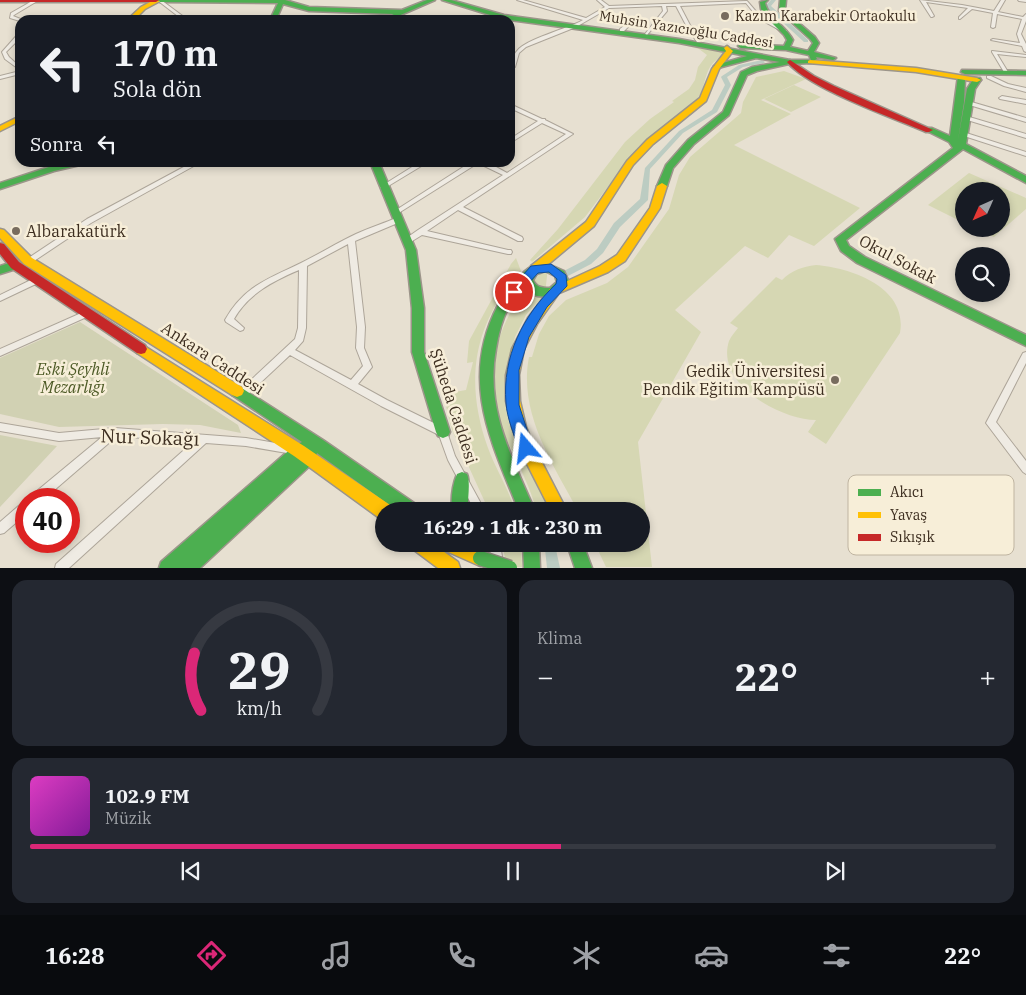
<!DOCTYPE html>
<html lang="tr">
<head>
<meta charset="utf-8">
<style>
  :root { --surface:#171b24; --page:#242831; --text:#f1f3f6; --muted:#9ea1a6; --line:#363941; --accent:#db2777 }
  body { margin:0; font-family:"IBM Plex Serif",serif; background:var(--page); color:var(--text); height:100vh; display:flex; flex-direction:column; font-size:19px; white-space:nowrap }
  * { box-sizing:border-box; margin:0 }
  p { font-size:16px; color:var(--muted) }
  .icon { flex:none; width:28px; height:28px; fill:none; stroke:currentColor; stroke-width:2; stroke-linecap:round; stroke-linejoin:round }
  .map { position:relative; height:568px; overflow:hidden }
  .drawer { display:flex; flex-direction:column; gap:12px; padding:12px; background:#0d0f14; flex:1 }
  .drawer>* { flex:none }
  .hud { position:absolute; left:15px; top:15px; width:500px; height:152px; border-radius:15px; box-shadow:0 2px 8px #0003; background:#171b24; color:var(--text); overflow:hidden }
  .needle { width:32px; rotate:225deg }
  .fabs { position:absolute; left:955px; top:182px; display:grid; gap:10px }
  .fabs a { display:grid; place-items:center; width:55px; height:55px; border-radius:50%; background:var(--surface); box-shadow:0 2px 8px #0003; font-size:25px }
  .speed { position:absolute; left:15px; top:488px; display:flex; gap:10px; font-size:25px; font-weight:700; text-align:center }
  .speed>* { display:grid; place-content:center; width:65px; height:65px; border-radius:50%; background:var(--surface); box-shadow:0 2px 8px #0003; line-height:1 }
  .speed .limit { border:8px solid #d22; background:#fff; color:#111 }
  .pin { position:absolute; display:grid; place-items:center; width:42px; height:42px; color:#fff; margin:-21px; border:2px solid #fff; border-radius:50%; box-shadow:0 1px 5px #0007 }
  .me { position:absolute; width:55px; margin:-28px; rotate:343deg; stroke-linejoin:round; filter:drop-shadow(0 0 4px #0008) }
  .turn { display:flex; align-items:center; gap:18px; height:105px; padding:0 15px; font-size:22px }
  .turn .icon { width:65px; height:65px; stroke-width:2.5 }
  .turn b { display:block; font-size:35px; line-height:42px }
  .then { display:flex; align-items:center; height:48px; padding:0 15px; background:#0003; gap:10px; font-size:19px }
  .big { font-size:38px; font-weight:700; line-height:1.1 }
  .drawer .tile { flex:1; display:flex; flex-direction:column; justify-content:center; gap:8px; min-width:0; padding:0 18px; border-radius:15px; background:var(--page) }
  .drawer .dial { align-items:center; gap:0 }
  .dial svg { height:130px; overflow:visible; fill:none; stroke:var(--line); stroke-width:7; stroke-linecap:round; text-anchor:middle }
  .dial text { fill:var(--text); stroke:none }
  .song { display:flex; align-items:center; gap:15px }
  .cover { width:60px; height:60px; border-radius:8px; background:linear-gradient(135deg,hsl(310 70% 55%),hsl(290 70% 35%)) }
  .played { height:5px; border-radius:2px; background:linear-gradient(90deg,var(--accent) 55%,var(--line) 55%) }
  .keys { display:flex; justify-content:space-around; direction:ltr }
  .heat { display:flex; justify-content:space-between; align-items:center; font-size:28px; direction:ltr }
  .drawer .tiles { flex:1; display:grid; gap:12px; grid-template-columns:1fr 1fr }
  .tile:last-child { grid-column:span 2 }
  .trip { position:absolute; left:375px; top:502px; width:275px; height:50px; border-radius:25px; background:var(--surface); box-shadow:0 2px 8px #0003; font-weight:700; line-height:50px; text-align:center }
  .menu { display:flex; height:80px; justify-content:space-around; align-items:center; background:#090b0e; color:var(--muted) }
  .menu .icon { width:35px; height:35px }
  .menu .on { color:var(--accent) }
  .menu b { font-size:22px; color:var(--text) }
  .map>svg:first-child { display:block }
  .green { fill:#d6d7b3 }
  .cemetery { fill:#d1d1b3 }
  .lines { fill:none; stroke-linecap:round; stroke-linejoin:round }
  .canal { fill:#bcccc2; fill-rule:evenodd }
  .street-casing { stroke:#ada599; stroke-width:2 }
  .fast-casing { stroke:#9c958a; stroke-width:3 }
  .slow-casing { stroke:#9c958a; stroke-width:3 }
  .jam-casing { stroke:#9c958a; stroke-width:3 }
  .street { fill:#efebe3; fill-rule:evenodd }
  .fast { fill:#4caf50; fill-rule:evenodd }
  .slow { fill:#ffc107; fill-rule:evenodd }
  .jam { fill:#c62828; fill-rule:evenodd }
  .fast-bridge-casing { stroke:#928b80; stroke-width:17; stroke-linecap:butt }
  .fast-bridge { stroke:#4caf50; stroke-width:14 }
  .route { fill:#1a73e8; stroke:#114b97 }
  .poi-dot { fill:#786c5e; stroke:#f7eed8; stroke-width:2 }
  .labels { text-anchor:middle; stroke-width:5; stroke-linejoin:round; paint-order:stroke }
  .far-poi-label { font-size:14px; fill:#3d2e20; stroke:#f7eed8; text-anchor:start }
  .far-street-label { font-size:14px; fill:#3d2e20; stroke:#f7eed8 }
  .poi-label { font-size:16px; fill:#3d2e20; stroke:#f7eed8; text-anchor:start }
  .street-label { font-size:16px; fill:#3d2e20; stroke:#f7eed8 }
  .park-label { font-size:16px; font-style:italic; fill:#4d5a26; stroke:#f7eed8 }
  .near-street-label { font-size:19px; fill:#3d2e20; stroke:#f7eed8 }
  .key { fill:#f7eed8; stroke:#bfb4a1; stroke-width:1 }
  .key-label { font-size:14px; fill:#3d2e20 }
</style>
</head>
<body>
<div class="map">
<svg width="1026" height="568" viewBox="0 0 1026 568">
  <rect width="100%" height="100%" fill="#e7e0d1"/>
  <path class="green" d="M684 43 724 51 725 53C719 58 711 63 708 71 704 80 704 89 698 98L639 146 585 217 532 262 530 260 558 229 625 142 650 119 674 102 672 101 689 89 695 80 698 67 707 55 699 49 684 45Z
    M784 71 806 79 761 100 791 114 734 145 860 208 814 246 789 235 768 258 745 246 675 310 701 332 638 442 652 567H606L595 544H641V511H578C553 464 518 413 529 357H532L539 334 549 316 566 300 607 283 628 267 669 209 679 175 690 157 741 113 743 102 756 77Z
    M794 85 821 97 791 112 764 99Z
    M969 173 1026 198V209L994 237 976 229H1001V191H964V223L928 205Z
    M516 258 521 271C473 324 464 381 488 448 496 470 509 489 515 511H489L452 430 443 394 466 390 473 362 467 363 469 341 511 264Z
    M816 265C853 268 908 288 900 333L826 444 808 432 816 420C781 420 715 384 729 341 731 336 735 332 738 328L730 323 776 277 782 280C792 270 802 267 816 265Z
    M548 267 545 294 526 315 515 337 508 361 505 395 530 470 550 511H537C533 500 530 489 525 479 517 459 505 440 499 419 482 361 503 305 548 267Z
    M502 544H521L522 567H507Z"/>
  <path class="cemetery" d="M80 322 238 425 241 433 200 425 163 424 59 427 0 414V358Z
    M0 435 57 446 0 507Z"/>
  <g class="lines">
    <path class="canal" d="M771 0H776L771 6 808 40V42H804L766 7V5Z
      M762 60 765 62 764 63 743 67 727 77 731 85 717 112 683 133 650 169 648 200 620 227 603 253 591 264 566 277H560L559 275 560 273 585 260 597 249 614 223 640 199 645 168 679 131 712 110 725 85 721 77 722 76 739 65Z
      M548 544 555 545 560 568H547L545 549Z"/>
    <defs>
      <path id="street" d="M34 0H39L14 15 13 16 23 20H20V21L10 18 11 13Z
        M157 0H161L188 20H183Z
        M517 0H523L586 18 605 7 597 0H601L609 6 747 1 760 16 787 31 783 32 758 18 746 3 680 6 691 27 701 41 699 42H697L687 27 676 6H666L667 11 647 35 645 34 663 11 662 6 609 8 576 27 526 47 519 53 515 67 510 68C511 64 513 55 517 51 526 39 567 29 583 20Z
        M920 0 962 5 994 11 1001 0H1005L998 12 1023 17 1026 14V21L1021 34 1026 44V52L1024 51 1022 46 991 40 993 39 1020 43 1017 34 1022 19 997 14 995 27 993 28 991 27 993 13 972 9 960 19H959V17L968 8 926 2 934 16 932 17H931Z
        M1018 0H1026V2L1019 1Z
        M630 21 633 22 624 31H620V29Z
        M18 34H20V38L6 52 9 57 20 67V70L5 59 2 52Z
        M992 51 1026 55V57L997 54 1008 72 1006 73 1004 72 992 52Z
        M20 71V74L0 79V76Z
        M987 76H991L1008 84 1026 88V92L1004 86 987 78Z
        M1002 96 1026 100V104L1000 99 999 98Z
        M968 101 1026 118V122L966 104 965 103Z
        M510 104 542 119H545V120L573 134 463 207 522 237 523 239 522 241H518L458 210 427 231 508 250H511L512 252 511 254H508L422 235 409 243H405L404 241 405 239 418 230 503 175 478 163 397 214H393L392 213 393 212 471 162H487L507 173 566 134 542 123 510 143V139L538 121 510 108Z
        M966 116 1026 134V138L964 119V117Z
        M963 132 1026 152V156L961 135 960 134Z
        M193 162H201L91 223 31 263H28L24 261 87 219Z
        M420 162H428L385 188 383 189 380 187Z
        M396 218H400L401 220 400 222 355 241 365 327 364 348 372 367 358 384 387 400 446 429 455 456 485 511H475L448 460 439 435 381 406 290 355 244 398 241 399 238 398 237 395 238 392 295 339 298 328 299 270C273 281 248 294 234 319L244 328 243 330 240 331 226 322 225 320C244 286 268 279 301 263 319 254 337 243 356 234 369 228 382 224 396 218ZM348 244 357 327 356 348 363 366 351 380 295 350 303 341 306 328 307 266Z
        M37 277 41 280 40 282 0 301V295Z
        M88 310 91 311 92 313 91 315 0 356V349Z
        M1026 352V363L996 422 1026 461V474L1023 472 986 423 1023 353Z
        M0 423 59 433 115 428 246 438 287 445 290 446 292 449 290 452 287 453 246 446 206 443 69 568H55L56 564 193 442 117 436 44 499H31L32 495 102 437 59 441 0 431Z
        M26 502V514L4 533 0 534V522L22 503Z
        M490 544H500L503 563 501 567H493L491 563Z"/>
      <path id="fast" d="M157 0H285L309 7 402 10 427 0H435L389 20H381L394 14 309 11 283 4 276 20H270L278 3 160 2Z
        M442 0H451L504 15 679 39 790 60H811L809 55 786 50 741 48 738 46 741 44 784 46 787 40 784 35 764 15 761 9 760 2 768 0 765 3C769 19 786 26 793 40L790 47 808 51 813 43 810 39 779 11 780 0H786L785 11 815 37 819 43 814 52 836 58 833 60 816 57 817 59 813 61 812 63 789 64 757 71 747 75 729 115 694 144 673 168 667 186 662 189 657 186 666 165 688 140 723 112 741 72 752 67 780 62 756 58 718 68 714 66 716 65 747 56 679 43 503 19Z
        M962 70 1026 71V75L965 74 961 72Z
        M958 76 965 78 964 102 958 140 967 89 974 78H980L981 80 975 89 966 144 1026 176V183L963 149 846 240 849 246 865 257 1026 335V346L857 263 841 251 835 239 953 148 949 142 925 130 929 128H932L950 136Z
        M72 162H93L54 171 0 189V183L49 167Z
        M370 162H379L416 250 424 308V352L450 432 448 436 443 438 438 436 436 432 412 352V308L406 250Z
        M15 261 20 265 19 268 0 274V266Z
        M546 263 564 271 569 282C560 297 534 303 525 287 519 294 512 301 508 308 502 320 498 336 496 349 485 409 512 457 535 511H519C491 441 459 380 498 305 504 293 516 283 524 272L529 268ZM545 271 555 276 557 282 550 288C542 288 536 287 533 280L537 274Z
        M237 385 323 440 417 505 419 511H398L317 453 314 462 200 568H159L161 562 294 446 302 442 232 395 230 391 232 387Z
        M462 472 467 474C471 483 467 500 468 511H452C451 499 452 486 457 474Z
        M523 544H539L540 568H524Z
        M567 544H583L592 568H575Z"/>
      <path id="slow" d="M154 0 160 1 145 9 134 20H127L141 7Z
        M727 46 733 51 719 69 706 101 653 144 633 165 594 226 539 272H531L530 269 531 266 586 222 627 161 647 140 700 98 712 69 726 51 724 48Z
        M810 60 916 68 977 78 981 80 977 82 916 72 808 63V61Z
        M20 116V121L0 131V126Z
        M662 183 667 186 660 208 625 261 608 272 559 293 537 324 524 349 519 375 520 401 526 427 536 451 567 511H551L524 458 512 427 506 401V375L512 349 528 318 550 289 600 266 617 255 650 208 657 186Z
        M0 229 4 230 32 258 242 387 244 391 242 395 237 397 232 395 24 264 0 238Z
        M141 344 304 446 390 505 392 511H384V519L378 517 294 456 137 353 135 349 137 345Z
        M412 544H433L458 562 460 568H438L414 550Z
        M442 544H468L486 552 488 558 486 564 480 566 444 550Z"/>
      <path id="jam" d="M0 0H159L156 2H0Z
        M790 60 814 76 834 86 933 130 929 132H926C891 117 810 89 787 62Z
        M0 243 4 244 19 262 145 345 147 349 145 353 141 354 137 353 11 268 0 254Z"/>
    </defs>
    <use href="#street" class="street-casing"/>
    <use href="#fast" class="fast-casing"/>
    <use href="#slow" class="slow-casing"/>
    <use href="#jam" class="jam-casing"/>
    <use href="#street" class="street"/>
    <use href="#fast" class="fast"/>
    <use href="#slow" class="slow"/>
    <use href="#jam" class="jam"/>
    <defs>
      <path id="fast-bridge" d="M480 558 510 568"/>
    </defs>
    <use href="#fast-bridge" class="fast-bridge-casing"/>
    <use href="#fast-bridge" class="fast-bridge"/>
  </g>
  <path class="route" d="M551 264 566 275 567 286 547 307 529 337 519 370V405L533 448 531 452 526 454 520 452 518 448C514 434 507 418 506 403 502 357 523 315 556 284L557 279 549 272 538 273 518 295 514 296 508 292 531 266Z"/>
  <g class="poi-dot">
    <circle cx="725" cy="16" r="5"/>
    <circle cx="16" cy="231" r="5"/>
    <circle cx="835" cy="380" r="5"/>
  </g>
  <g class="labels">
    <g class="far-poi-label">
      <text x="735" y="21">Kazım Karabekir Ortaokulu</text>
    </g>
    <g class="far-street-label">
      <text transform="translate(686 29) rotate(9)" y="5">Muhsin Yazıcıoğlu Caddesi</text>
    </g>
    <g class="poi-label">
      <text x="26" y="237">Albarakatürk</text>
      <text x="825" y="377" text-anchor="end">Gedik Üniversitesi<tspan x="825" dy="18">Pendik Eğitim Kampüsü</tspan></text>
    </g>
    <g class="street-label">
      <text transform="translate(898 259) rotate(28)" y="6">Okul Sokak</text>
      <text transform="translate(213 358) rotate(33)" y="6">Ankara Caddesi</text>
      <text transform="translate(454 406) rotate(72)" y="6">Şüheda Caddesi</text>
    </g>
    <g class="park-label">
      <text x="73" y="375">Eski Şeyhli<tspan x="73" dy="18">Mezarlığı</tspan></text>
    </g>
    <g class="near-street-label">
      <text transform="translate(150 437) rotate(2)" y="7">Nur Sokağı</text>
    </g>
  </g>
  <rect x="848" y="475" width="166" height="80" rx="8" class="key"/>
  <rect x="858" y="489" width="23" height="7" fill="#4caf50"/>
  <rect x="858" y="512" width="23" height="6" fill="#ffc107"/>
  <rect x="858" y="534" width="23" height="7" fill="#c62828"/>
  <g class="key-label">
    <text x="890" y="497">Akıcı</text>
    <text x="890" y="520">Yavaş</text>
    <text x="890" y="542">Sıkışık</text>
  </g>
</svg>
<div class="fabs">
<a><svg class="needle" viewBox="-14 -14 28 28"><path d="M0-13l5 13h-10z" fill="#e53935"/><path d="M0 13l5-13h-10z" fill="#9ea1a6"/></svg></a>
<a><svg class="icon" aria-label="search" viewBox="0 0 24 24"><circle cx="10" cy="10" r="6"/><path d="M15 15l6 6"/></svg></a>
</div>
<div class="speed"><div class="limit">40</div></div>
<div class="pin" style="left:514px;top:292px;background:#d93025"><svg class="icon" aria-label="arrive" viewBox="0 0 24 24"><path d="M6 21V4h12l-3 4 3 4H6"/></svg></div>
<svg class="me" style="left:526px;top:448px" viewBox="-20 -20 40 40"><path d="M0-17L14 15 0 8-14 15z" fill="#1a73e8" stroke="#fff" stroke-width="4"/></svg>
<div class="trip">16:29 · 1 dk · 230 m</div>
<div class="hud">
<div class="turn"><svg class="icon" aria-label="left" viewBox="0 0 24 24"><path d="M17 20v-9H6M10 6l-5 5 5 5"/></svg><div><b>170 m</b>Sola dön</div></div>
<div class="then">Sonra<svg class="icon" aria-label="left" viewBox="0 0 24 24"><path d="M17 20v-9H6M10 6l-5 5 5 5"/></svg></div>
</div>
</div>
<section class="drawer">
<div class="tiles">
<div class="tile dial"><svg viewBox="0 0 100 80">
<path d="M14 69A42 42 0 1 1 86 69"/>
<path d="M14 69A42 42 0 0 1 10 34" stroke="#db2777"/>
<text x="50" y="56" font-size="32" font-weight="700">29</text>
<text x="50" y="72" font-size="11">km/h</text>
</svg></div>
<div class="tile"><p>Klima</p>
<div class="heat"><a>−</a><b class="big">22°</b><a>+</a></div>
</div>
<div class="tile">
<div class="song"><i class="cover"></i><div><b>102.9 FM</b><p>Müzik</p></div></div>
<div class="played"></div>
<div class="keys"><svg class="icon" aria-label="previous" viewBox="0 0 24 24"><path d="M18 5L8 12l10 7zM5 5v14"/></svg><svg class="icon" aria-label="pause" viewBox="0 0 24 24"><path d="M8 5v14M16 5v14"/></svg><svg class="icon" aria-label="next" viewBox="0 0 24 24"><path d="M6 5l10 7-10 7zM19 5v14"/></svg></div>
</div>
</div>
</section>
<nav class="menu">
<b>16:28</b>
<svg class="icon on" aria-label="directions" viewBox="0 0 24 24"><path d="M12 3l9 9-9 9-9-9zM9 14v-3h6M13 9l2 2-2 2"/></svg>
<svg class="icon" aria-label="music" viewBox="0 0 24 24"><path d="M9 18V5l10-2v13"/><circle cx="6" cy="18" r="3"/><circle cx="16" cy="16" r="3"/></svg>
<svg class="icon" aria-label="phone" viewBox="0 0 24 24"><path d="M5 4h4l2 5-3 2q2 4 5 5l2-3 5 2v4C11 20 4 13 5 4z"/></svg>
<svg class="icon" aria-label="climate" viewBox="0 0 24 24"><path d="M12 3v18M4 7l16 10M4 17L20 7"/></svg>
<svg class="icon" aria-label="car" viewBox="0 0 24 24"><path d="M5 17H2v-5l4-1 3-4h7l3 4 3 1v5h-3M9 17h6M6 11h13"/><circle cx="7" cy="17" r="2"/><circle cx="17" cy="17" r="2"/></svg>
<svg class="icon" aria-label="filters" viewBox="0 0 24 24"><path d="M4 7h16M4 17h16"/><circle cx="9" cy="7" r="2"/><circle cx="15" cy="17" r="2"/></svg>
<b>22°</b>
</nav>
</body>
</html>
